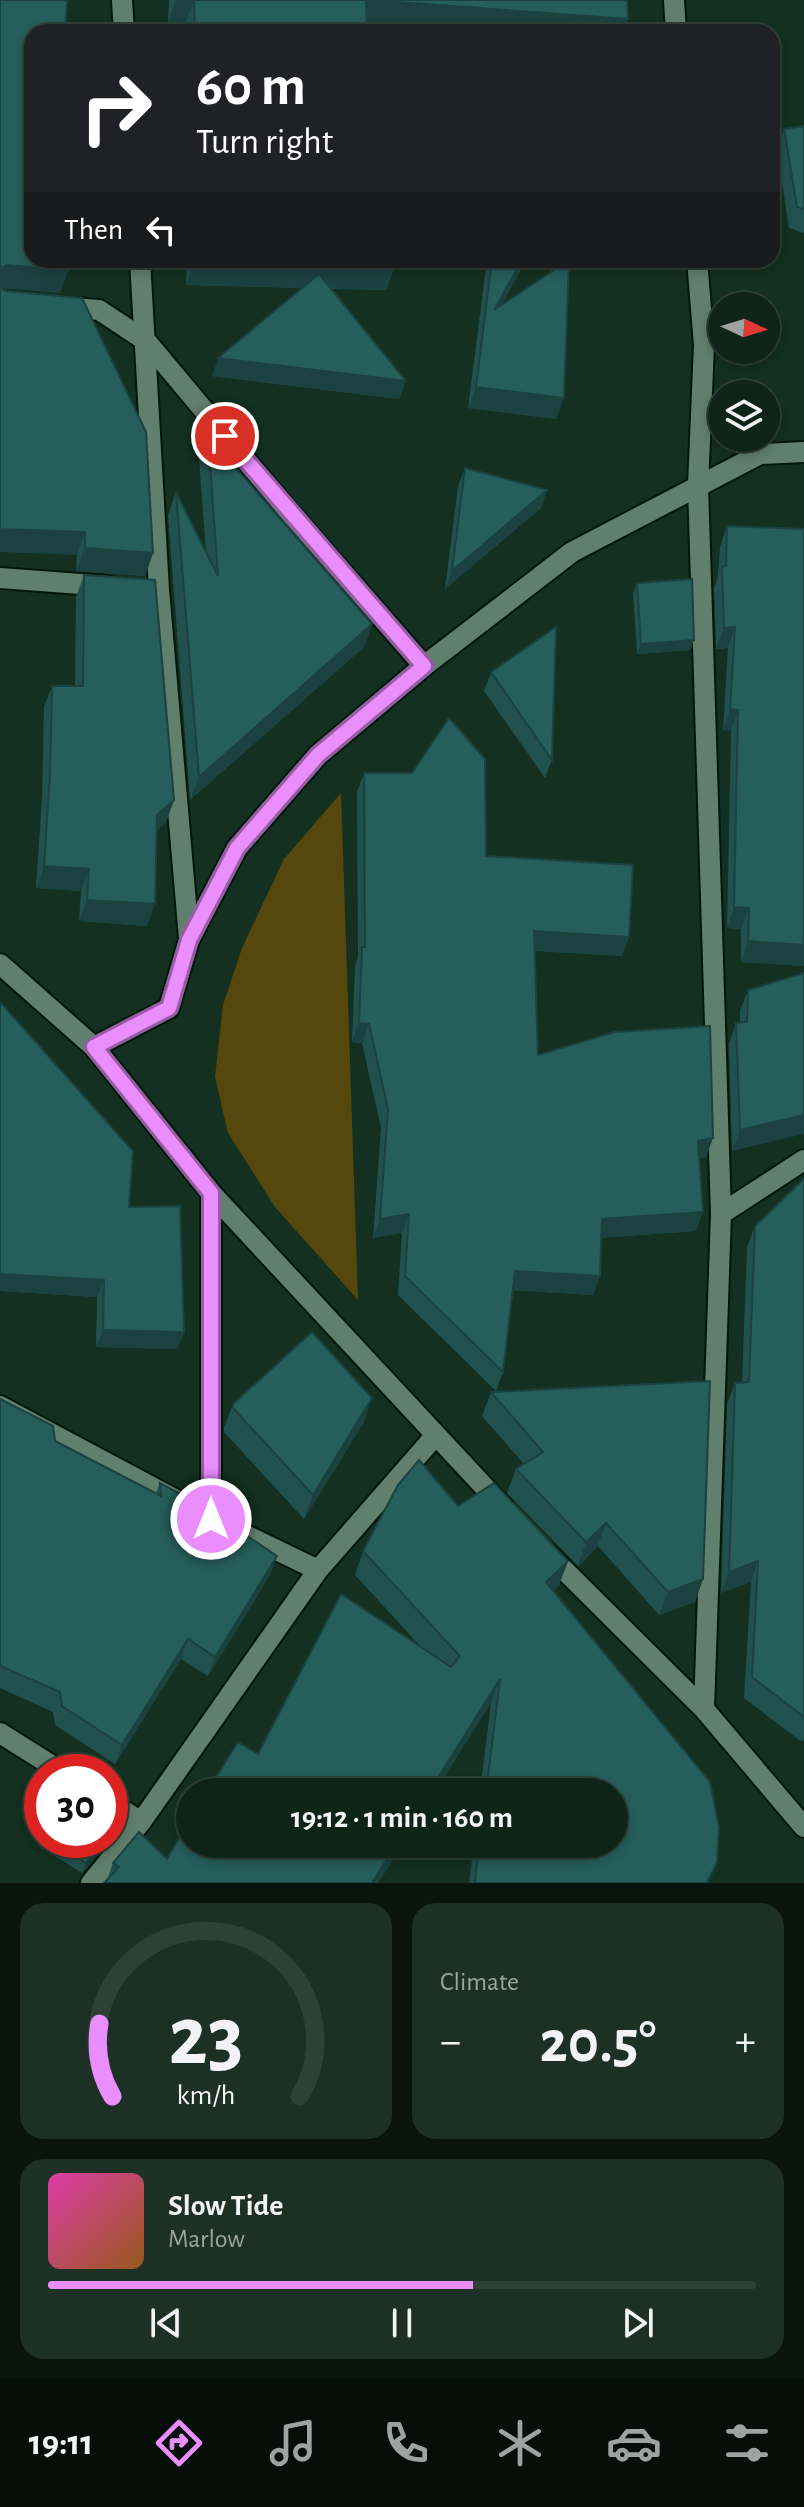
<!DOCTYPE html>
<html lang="en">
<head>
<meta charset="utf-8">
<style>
  :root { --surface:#0e2418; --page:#1c3025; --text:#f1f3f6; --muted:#9ba4a2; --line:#2e4137; --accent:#ea8dfd }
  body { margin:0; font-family:"Alegreya Sans",sans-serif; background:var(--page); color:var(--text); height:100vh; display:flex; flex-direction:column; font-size:30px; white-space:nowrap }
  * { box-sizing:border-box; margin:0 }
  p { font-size:26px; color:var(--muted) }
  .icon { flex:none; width:44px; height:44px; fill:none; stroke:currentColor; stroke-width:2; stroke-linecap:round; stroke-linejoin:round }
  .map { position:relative; height:1883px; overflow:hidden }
  .side { display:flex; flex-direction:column; gap:20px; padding:20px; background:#08140d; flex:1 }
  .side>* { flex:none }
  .hud { position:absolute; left:24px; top:24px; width:756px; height:244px; border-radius:24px; box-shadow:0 4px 12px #0003,0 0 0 2px var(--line); background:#202124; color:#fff; overflow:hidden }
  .needle { width:52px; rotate:94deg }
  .buttons { position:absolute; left:708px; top:292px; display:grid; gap:16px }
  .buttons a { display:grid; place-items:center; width:72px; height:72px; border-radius:50%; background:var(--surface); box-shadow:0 4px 12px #0003,0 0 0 2px var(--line); font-size:40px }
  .speed { position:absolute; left:24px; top:1754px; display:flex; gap:16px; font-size:40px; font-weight:700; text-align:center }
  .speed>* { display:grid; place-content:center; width:104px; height:104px; border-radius:50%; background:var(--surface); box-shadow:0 4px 12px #0003,0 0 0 2px var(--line); line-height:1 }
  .speed .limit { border:12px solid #d22; background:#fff; color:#111 }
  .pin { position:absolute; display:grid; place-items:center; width:68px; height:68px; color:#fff; margin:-34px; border:4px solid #fff; border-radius:50%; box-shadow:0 2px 8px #0007 }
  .me { position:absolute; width:88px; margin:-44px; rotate:0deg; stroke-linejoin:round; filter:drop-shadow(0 0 6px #0008) }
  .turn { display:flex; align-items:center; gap:28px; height:168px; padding:0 40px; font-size:36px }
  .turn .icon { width:104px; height:104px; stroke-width:2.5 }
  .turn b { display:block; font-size:56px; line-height:68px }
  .then { display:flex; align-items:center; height:76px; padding:0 40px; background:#0003; gap:16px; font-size:30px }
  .big { font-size:60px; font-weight:700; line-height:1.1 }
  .side .widget { flex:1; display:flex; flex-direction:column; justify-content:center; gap:12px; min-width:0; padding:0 28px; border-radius:24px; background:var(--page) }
  .side .dial { align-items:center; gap:0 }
  .dial svg { height:208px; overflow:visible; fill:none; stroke:var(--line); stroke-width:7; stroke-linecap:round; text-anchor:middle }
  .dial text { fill:var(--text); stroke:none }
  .song { display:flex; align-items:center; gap:24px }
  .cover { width:96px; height:96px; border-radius:12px; background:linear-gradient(135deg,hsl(320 70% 55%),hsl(30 70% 35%)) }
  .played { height:8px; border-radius:4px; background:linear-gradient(90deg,var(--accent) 60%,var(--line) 60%) }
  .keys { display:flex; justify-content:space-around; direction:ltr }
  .heat { display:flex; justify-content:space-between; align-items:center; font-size:44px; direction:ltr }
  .side .tiles { flex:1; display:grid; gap:20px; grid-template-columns:1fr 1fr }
  .widget:last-child { grid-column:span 2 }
  .trip { position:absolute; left:176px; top:1778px; width:452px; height:80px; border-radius:40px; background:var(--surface); box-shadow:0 4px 12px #0003,0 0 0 2px var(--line); font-weight:700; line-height:80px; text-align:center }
  .dock { display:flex; height:128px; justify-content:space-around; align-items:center; background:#060e0a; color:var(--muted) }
  .dock .icon { width:56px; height:56px }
  .dock .on { color:var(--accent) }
  .dock b { font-size:36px; color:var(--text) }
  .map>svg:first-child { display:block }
  .green { fill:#56470c }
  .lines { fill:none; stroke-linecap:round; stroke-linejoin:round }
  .minor-casing { stroke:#00170a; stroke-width:24 }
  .minor { stroke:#617f6d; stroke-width:20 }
  .wall { fill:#21514e }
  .shaded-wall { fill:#1b4240 }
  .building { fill:#265e5b; stroke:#1b4240; stroke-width:2 }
  .route-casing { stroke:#985ca4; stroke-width:20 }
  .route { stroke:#ea8dfd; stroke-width:14 }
</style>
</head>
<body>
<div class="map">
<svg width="804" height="1883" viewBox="0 0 804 1883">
  <rect width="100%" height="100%" fill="#133020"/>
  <path class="green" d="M341 793 358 1300 275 1207 228 1133 215 1077 223 1005 242 948 284 859Z"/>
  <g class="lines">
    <defs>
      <path id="minor" d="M122 0 124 32
        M674 0 676 32
        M140 260 159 590 189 938
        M697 260 704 345 698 486 721 1214 704 1709
        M59 307 99 310 146 341 285 507 424 666
        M0 578 107 586
        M0 964 94 1047 211 1193 503 1507
        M94 1047 169 1008 189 940 237 848 318 755 424 666 572 552 760 454 804 452
        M721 1214 804 1160
        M0 1406 182 1503
        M211 1519V1193
        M225 1525 318 1570
        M547 1553 704 1709 804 1827
        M0 1733 62 1772
        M110 1802 141 1822
        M91 1883 141 1822 318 1570 435 1436"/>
    </defs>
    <use href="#minor" class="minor-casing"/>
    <use href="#minor" class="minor"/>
  </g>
  <path class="wall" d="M169 0H627L367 23V32H186V22H168Z
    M804 126V233L789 228 777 151 784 129Z
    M187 260H394V268L386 290 331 289 406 381 399 399 212 376 302 288 186 285Z
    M487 260H526L501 306 556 419 468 408Z
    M0 288 153 553 145 576 76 571 77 555Z
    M208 436 372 624 364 647 190 800 168 515 176 492 206 552 199 459Z
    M465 468 547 490 541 508 445 589 458 486Z
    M727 526 804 529V966L741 962V929L727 928 731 731 723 730 728 648 716 649 714 588 718 576 720 547Z
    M84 575 174 800 166 822 157 830 147 926 79 921 81 891 36 888 42 797 44 707 52 686H75L76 597Z
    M637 583 694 640 690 650 637 654 633 593Z
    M491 672 552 760 545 778 484 691Z
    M364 773 486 856 629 937 622 956 535 951 538 1055 713 1138 706 1157 699 1158 696 1231 601 1238 593 1295 513 1290 503 1372 496 1391 398 1295 402 1233 373 1238 381 1128 362 1043 352 1042 355 966 358 957 357 792Z
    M804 973 732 1151 729 1044 736 1023H740V1011L748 990Z
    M0 1002 129 1207 184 1332 177 1349 96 1347 97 1297 0 1291Z
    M804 1179V1741L799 1740 744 1698 751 1582 721 1593 727 1404 735 1383H742L747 1247 755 1226Z
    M491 1392 703 1579 695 1602 659 1615 598 1546 578 1566 507 1493 516 1469 524 1464 482 1416Z
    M0 1399 55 1441 156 1493 160 1483 270 1575 208 1676 181 1659 115 1764 55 1725 53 1712 0 1688Z
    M233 1404 364 1422 304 1519 224 1432V1428Z
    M458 1506 568 1561 559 1585 553 1591 709 1883H469L474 1844H614V1792H480L491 1703 258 1754 421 1647 355 1575 363 1551Z
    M42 1837V1840H109L82 1873 39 1846Z
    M190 1844H403L378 1883 107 1880 113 1863 167 1859Z"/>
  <path class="shaded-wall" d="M176 0H194L186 22H168Z
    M366 0 628 19 623 32H490L358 22Z
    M522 260H526L487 332 494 310Z
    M194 262 394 268 386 290 186 285Z
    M9 265 68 271 60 293 0 288V270L2 267Z
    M218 358 406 381 399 399 212 376Z
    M476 387 564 398 556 419 468 408Z
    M547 490 541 508 445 589 452 571Z
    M0 529 85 532 77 555 0 552Z
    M85 548 153 553 145 576 76 571Z
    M372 624 364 647 190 800 199 777Z
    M735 627 728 648 716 649 724 628Z
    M694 640 690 650 637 654 641 644Z
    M730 709 738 710 731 731 723 730Z
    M174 800 166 822 149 836 157 815Z
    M44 866 89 869 81 891 36 888Z
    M87 900 155 904 147 926 79 921Z
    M734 907 749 908 741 929 727 928Z
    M534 931 629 937 622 956 527 950Z
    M748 941 804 945V966L741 962Z
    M359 1023 369 1024 362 1043 352 1042Z
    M804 1115V1134L732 1151 740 1130Z
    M713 1138 706 1157 691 1160 698 1141Z
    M703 1212 696 1231 595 1238 602 1219Z
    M409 1214 402 1233 373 1238 380 1219Z
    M515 1271 600 1276 593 1295 508 1290Z
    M0 1274 104 1280 97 1297 0 1291Z
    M103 1330 184 1332 177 1349 96 1347Z
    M372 1398 364 1422 304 1519 313 1495Z
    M606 1523 598 1546 578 1566 586 1542Z
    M277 1556 270 1575 208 1676 215 1657Z
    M568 1561 559 1585 538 1606 546 1582Z
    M758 1561 751 1582 721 1593 729 1572Z
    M703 1579 695 1602 659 1615 668 1592Z
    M188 1639 181 1659 115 1764 122 1745Z
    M500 1679 491 1703 435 1792H429Z
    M105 1840H109L82 1873 86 1863Z
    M396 1844H403L378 1883H372Z"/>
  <path class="building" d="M0 0H67L65 32H32V260H63L68 271 9 265 2 267 0 270Z
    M194 0H366L367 32H195Z
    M371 0H627L628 19Z
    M804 126V209L797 207 784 129Z
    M194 260H394V268L194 262Z
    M492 260H522L494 310 569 260 564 398 476 387Z
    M319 274 406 381 218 358Z
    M0 288 6 291 82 298 146 432 153 553 85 548V532L0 529Z
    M208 436 372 624 199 777 176 492 218 576Z
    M465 468 547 490 452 571Z
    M727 526 804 529V945L748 941 749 908 734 907 738 710 730 709 735 627 724 628 722 567 726 566Z
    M84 575 155 580 174 800 157 815 155 904 87 900 89 869 44 866 50 775 52 686H83Z
    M692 579 694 640 641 644 637 583Z
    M556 627 552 760 491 672Z
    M449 718 485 759 486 856 633 865 629 937 534 931 538 1055 615 1032 710 1026 713 1138 698 1141 703 1212 602 1219 600 1276 515 1271 503 1372 405 1276 409 1214 380 1219 388 1109 369 1024 359 1023 362 947H365L364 773H412Z
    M804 973V1115L740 1130 736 1023 747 1022 748 990Z
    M0 1002 133 1151 129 1207 180 1206 184 1332 103 1330 104 1280 0 1274Z
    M804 1179V1717L752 1677 758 1561 729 1572 735 1383 749 1382 755 1226Z
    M312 1332 372 1398 313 1495 233 1408V1404Z
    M710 1381 703 1579 668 1592 606 1523 586 1542 516 1469 543 1452 491 1392Z
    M0 1399 53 1426 55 1441 161 1496 160 1483 201 1505 277 1556 215 1657 188 1639 122 1745 62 1706 60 1692 0 1666Z
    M419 1460 458 1506 494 1483 568 1561 546 1582 710 1782 719 1827 717 1862 707 1883H475L479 1844H614V1792H486L500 1679 429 1792H207L238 1742 258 1754 341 1594 451 1667 460 1656 363 1551 398 1485Z
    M190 1820V1844H396L372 1883H104L119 1867 113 1863 139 1832 167 1859Z
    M110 1823 115 1828 110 1834Z
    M50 1840H105L86 1863Z"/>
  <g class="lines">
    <defs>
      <path id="route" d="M211 1519V1193L94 1047 169 1008 189 940 237 848 318 755 424 666 225 436"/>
    </defs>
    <use href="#route" class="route-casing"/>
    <use href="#route" class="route"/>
  </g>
</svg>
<div class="buttons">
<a><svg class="needle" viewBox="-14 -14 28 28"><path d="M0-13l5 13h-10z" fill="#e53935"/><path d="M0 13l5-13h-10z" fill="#9ba4a2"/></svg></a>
<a><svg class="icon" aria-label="layers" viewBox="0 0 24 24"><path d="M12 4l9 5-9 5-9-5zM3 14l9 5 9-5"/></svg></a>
</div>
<div class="speed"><div class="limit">30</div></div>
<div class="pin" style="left:225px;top:436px;background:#d93025"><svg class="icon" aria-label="arrive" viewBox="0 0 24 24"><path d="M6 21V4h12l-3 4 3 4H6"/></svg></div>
<svg class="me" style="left:211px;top:1519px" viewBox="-20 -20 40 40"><circle r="17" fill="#ea8dfd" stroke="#fff" stroke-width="3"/><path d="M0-11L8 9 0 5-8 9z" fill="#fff"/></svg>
<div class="trip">19:12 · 1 min · 160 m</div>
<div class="hud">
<div class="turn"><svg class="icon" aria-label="right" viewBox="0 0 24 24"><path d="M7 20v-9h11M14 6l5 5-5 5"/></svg><div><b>60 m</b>Turn right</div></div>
<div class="then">Then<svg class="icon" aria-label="left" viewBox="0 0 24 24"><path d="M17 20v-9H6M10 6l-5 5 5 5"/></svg></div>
</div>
</div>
<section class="side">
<div class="tiles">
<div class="widget dial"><svg viewBox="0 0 100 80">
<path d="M14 69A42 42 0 1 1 86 69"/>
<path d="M14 69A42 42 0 0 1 9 41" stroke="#ea8dfd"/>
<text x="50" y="56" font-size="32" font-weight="700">23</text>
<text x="50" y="72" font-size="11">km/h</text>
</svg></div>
<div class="widget"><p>Climate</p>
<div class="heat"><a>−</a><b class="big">20.5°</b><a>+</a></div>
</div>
<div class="widget">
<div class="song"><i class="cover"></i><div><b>Slow Tide</b><p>Marlow</p></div></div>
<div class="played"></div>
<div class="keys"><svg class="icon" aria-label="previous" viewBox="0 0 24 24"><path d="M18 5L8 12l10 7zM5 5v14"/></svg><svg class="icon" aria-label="pause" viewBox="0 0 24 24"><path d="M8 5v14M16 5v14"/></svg><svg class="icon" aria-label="next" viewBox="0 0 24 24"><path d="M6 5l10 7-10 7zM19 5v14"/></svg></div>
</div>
</div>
</section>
<nav class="dock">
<b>19:11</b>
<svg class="icon on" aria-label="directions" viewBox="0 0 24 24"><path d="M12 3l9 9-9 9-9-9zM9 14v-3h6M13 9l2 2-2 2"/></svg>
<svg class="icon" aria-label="music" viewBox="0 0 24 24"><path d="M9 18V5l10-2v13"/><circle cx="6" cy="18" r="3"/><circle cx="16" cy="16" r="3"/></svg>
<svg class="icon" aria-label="phone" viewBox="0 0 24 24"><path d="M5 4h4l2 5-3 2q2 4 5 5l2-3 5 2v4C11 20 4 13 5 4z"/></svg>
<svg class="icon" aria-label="climate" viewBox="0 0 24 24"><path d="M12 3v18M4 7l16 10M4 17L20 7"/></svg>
<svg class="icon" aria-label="car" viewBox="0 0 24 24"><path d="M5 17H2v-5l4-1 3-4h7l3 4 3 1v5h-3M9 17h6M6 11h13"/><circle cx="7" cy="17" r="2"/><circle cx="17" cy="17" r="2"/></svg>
<svg class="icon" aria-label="filters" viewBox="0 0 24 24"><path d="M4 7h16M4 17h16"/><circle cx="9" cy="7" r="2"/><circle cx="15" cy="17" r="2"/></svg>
</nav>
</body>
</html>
